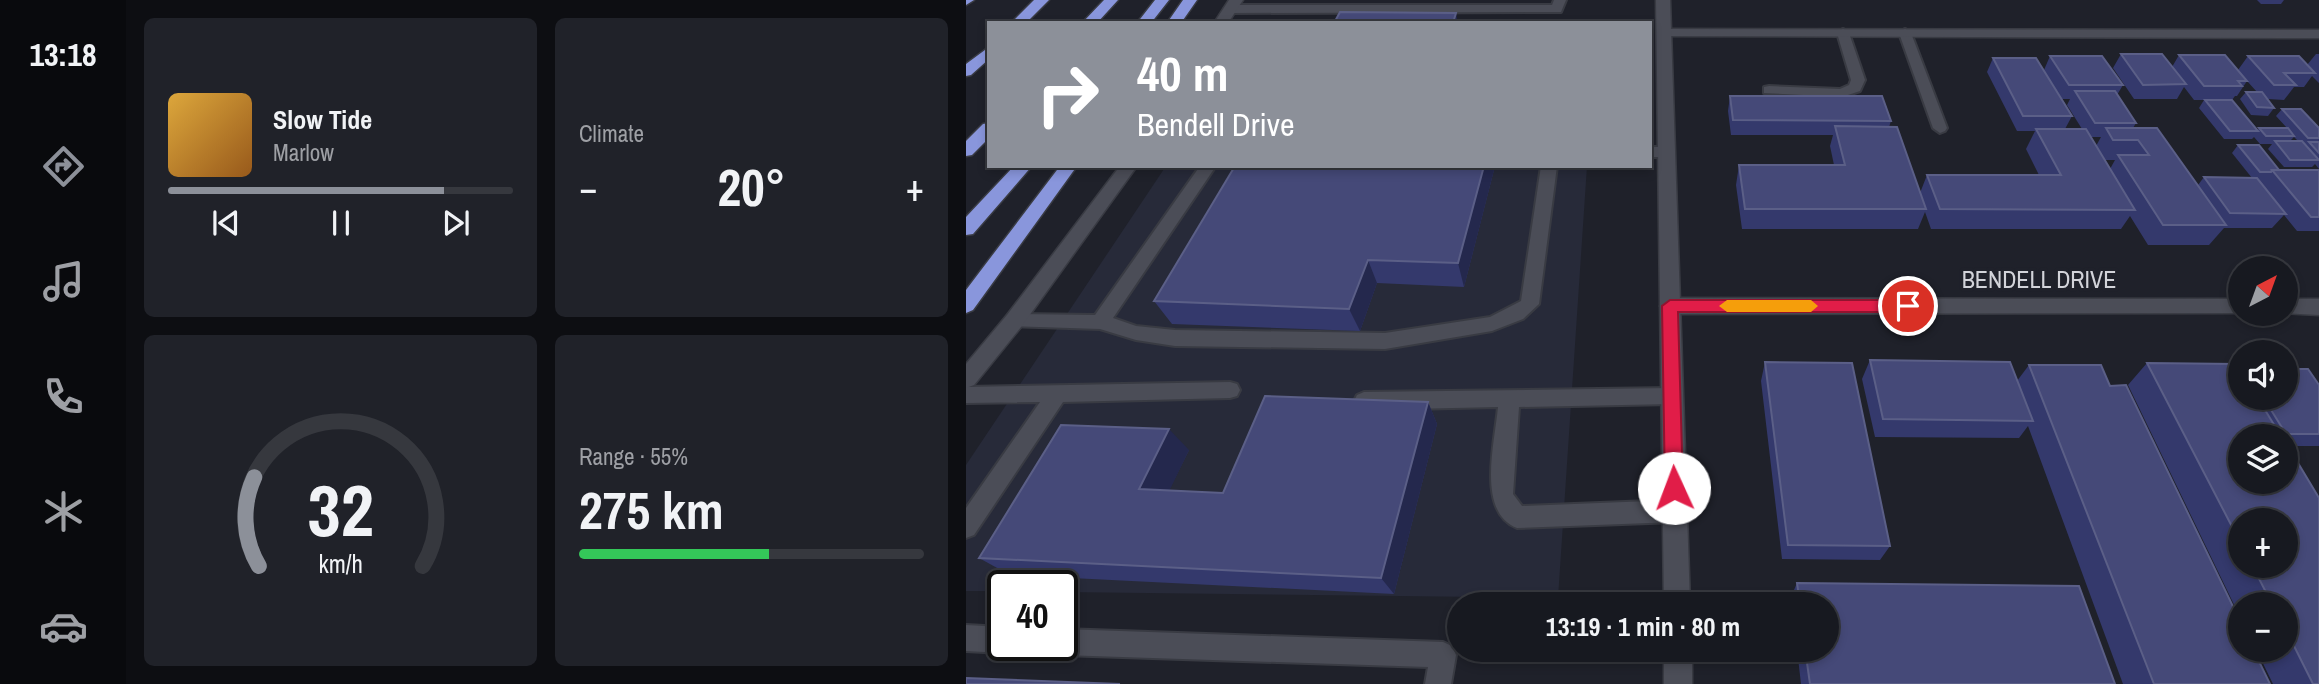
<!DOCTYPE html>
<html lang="en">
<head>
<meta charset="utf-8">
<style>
  :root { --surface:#171920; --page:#202229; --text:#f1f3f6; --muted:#9ea0a5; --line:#36383e; --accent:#8c9099 }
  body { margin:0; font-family:"Archivo Narrow",sans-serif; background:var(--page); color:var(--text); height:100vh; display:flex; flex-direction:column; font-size:26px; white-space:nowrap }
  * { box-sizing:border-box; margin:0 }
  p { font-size:23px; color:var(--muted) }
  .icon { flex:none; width:38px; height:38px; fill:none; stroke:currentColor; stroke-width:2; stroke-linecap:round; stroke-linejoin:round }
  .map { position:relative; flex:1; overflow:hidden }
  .side { display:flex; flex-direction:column; gap:18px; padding:18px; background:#0d0e12; width:840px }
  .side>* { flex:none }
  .banner { position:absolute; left:21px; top:21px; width:665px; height:147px; border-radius:0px; box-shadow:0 4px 10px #0003,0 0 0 2px var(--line); background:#8c9099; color:#fff; overflow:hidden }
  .needle { width:46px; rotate:41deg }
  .tools { position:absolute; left:1262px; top:256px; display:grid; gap:14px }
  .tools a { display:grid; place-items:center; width:70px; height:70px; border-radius:50%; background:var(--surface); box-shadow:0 4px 10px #0003,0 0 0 2px var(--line); font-size:35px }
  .speed { position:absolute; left:21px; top:570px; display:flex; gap:14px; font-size:35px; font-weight:700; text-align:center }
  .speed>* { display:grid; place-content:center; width:91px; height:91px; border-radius:50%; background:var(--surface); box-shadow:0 4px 10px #0003,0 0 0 2px var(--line); line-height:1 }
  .speed .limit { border:4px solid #111; border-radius:10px; background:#fff; color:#111 }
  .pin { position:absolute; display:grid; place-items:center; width:60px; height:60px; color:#fff; margin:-30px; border:4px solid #fff; border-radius:50%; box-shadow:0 2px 7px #0007 }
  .me { position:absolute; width:77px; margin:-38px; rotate:358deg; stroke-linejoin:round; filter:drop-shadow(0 0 5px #0008) }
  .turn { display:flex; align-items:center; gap:24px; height:147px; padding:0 35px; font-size:32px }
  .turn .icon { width:91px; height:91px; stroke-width:2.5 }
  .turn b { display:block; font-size:49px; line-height:60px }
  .big { font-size:52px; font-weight:700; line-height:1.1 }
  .side .tile { flex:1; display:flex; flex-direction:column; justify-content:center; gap:10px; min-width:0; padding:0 24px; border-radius:10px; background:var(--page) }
  .side .dial { align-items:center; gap:0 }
  .dial svg { height:182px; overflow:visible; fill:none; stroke:var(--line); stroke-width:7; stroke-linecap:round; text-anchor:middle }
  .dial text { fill:var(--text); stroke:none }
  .song { display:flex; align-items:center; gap:21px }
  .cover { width:84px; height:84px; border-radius:10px; background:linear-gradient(135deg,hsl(40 70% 55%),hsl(30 70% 35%)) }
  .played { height:7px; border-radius:4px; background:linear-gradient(90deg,var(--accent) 80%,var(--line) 80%) }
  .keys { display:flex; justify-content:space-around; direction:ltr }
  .heat { display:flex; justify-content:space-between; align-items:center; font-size:38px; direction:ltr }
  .charge { height:10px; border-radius:5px; background:linear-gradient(90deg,#34c759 55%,var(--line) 0) }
  .side .tiles { flex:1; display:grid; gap:18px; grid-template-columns:repeat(2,1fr) }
  .trip { position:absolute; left:481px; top:592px; width:392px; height:70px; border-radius:35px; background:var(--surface); box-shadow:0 4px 10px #0003,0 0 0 2px var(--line); font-weight:700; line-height:70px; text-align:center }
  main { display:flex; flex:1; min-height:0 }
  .tabs { display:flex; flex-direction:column; width:126px; justify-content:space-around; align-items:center; background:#090a0d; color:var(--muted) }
  .tabs .icon { width:49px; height:49px }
  .tabs .selected { color:var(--accent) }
  .tabs b { font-size:32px; color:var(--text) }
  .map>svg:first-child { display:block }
  .built { fill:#272a39 }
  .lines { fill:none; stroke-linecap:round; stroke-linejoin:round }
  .lane-casing { stroke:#393b43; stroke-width:4 }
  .street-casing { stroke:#393b43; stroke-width:3 }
  .secondary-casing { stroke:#393b43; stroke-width:3 }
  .highway-casing { stroke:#393b43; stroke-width:3 }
  .lane { fill:#4b4d57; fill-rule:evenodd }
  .street { fill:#4b4d57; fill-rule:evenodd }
  .secondary { fill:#4b4d57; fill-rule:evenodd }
  .highway { fill:#8996dc; fill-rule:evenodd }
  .wall { fill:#34396c; fill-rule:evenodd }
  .shaded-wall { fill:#24284d }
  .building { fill:#454978; stroke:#5b5f87; stroke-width:2 }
  .route { fill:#e11d48; stroke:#92132f; stroke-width:2 }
  .slow { fill:#f59e0b }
  .labels { text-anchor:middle; stroke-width:7; stroke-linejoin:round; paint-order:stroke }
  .street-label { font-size:24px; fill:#d2d3d9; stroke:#1f212a }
</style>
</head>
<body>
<main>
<nav class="tabs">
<b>13:18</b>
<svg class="icon selected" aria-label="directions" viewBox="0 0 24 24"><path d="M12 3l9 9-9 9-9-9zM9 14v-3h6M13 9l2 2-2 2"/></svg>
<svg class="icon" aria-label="music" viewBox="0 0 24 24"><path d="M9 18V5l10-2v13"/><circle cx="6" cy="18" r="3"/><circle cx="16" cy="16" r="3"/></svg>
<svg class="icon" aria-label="phone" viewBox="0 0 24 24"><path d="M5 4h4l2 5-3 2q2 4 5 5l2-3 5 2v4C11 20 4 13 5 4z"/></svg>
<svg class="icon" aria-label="climate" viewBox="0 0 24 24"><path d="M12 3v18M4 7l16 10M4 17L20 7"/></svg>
<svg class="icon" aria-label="car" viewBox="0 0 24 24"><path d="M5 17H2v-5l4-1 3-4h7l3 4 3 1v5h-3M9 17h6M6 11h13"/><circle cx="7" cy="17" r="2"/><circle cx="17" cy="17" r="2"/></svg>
</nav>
<section class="side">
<div class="tiles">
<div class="tile">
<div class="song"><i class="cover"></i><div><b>Slow Tide</b><p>Marlow</p></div></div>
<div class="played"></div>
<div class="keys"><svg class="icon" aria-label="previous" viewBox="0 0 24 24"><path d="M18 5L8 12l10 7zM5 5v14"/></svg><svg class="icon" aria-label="pause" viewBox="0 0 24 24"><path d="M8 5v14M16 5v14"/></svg><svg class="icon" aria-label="next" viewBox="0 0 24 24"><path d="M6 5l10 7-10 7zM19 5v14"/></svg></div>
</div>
<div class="tile"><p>Climate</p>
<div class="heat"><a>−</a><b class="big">20°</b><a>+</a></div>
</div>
<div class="tile dial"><svg viewBox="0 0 100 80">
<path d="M14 69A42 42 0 1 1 86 69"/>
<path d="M14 69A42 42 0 0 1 12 30" stroke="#8c9099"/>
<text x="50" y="56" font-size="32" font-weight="700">32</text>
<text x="50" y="72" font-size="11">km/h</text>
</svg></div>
<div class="tile"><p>Range · 55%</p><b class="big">275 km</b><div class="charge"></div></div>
</div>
</section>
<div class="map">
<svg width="1353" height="684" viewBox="0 0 1353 684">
  <rect width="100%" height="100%" fill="#1f212a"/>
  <path class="built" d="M200 166H621L592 598 96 592V586H37V591H0V465Z"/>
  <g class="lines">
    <defs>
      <path id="lane" d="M588 0H600L595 12 264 13 258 9 264 5H586Z
        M877 29 883 33 899 80 894 91 876 97 798 93V87L803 86 874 89 883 85 885 80 871 33Z
        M939 29 945 33 981 128 979 131 974 133 967 128 933 33Z
        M684 147H699L707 152 699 157H684Z
        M234 166H250L147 318 170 326 209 330 419 333 524 317 555 301 575 166H591L573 304 557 319 526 331 419 349 209 346 170 340 134 329 41 326 39 321 41 316 48 314 129 315Z
        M264 382 271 384 274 390 271 396 264 398 97 402 8 535 0 538V508L74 402 0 403V387Z
        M706 388 713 390 716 396 713 402 706 404 553 407 547 494 556 506 709 500 717 504 720 511 717 518 709 522 551 528C510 512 529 442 532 407L398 410 391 407 388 401 391 395 398 392Z
        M0 625 37 627V646H47L46 649 37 653 0 651Z
        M96 629 477 642 486 646 490 655 485 684H459L462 667 96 655 87 651 85 646H96Z"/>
      <path id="street" d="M697 29 1353 30V38L692 36V30Z
        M704 298 1274 299V313H1279L704 314 697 311 694 306 697 301Z
        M1320 299H1353V315L1315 313H1320Z"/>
      <path id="secondary" d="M263 0H277L262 23H248Z
        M690 0H704L724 604H698Z
        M154 166H171L55 327 8 385 0 388V364L41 315Z
        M698 649H726V684H698Z"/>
      <path id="highway" d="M0 0H8L0 5Z
        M68 0H83L60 23H45Z
        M138 0H152L131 23H116Z
        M189 0H203L185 23H171Z
        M217 0H231L215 23H201Z
        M23 47V59L5 75 0 76V64Z
        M23 123V138L6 155 0 156V141L17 124Z
        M48 166H66L7 234 0 235V217Z
        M94 166H111L7 310 0 313V290Z"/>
    </defs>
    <use href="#lane" class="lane-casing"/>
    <use href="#street" class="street-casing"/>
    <use href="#secondary" class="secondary-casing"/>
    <use href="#highway" class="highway-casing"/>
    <use href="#lane" class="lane"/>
    <use href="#street" class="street"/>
    <use href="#secondary" class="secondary"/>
    <use href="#highway" class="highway"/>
  </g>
  <path class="wall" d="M1271 0H1318L1315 4H1295L1291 0Z
    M1155 54 1206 67 1213 55 1272 70 1282 56 1341 65 1350 54H1353V83L1346 76 1338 87H1328L1318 100 1302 99 1308 108 1302 116 1285 115 1274 99 1280 92H1291L1281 81 1271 96H1269L1266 100 1292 130 1293 128H1321L1310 116 1316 109 1353 128V169L1349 164 1346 167H1318L1302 149 1306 144H1294L1288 137 1286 139H1258L1233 108 1238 100H1228L1218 87 1211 99H1168L1147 68ZM1328 137 1332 141H1324Z
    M1084 56 1157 85 1151 95 1170 123 1167 128 1232 185 1238 177 1286 178 1266 153 1272 145 1313 170H1353V231H1331L1318 215 1306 228H1258L1243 245H1182L1164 216 1155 229H965L959 212 952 229H776L770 185 773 165H868L864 146 867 135H765L762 111 764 96 925 121 923 127 954 193 961 175H1073L1060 149 1069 131H1051L1021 72 1027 58 1078 70ZM1096 99H1104L1101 105 1116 129H1099L1106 116ZM1124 137H1135L1130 146ZM1138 160H1149L1144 169Z
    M269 166H529L498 287 411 283 394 331 206 324 188 301Z
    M904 360 1051 381 1063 365 1144 386 1304 684H1157L1062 426 1053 438 909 437 896 379Z
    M799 362 924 546 914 560 816 559 795 381Z
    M1181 363 1274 397H1320L1353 385V446H1321L1353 684H1307L1290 649H1320V604H1274V617L1162 385ZM1274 436H1320V481ZM1274 520 1320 565H1274Z
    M462 402 471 424 428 594 44 575 13 558 223 450 203 490 257 493Z
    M831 583 1149 684H835L831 649H861V604H826L825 597Z"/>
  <path class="shaded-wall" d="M490 13 492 23H487Z
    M518 166H529L498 287 492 263Z
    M402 260 411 283 394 331 383 309Z
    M462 402 471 424 428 594 415 578Z
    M203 429 223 450 195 508 173 489Z"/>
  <path class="building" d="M374 12 490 13 487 23H368Z
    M1155 54H1196L1220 84 1177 85Z
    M1213 55H1259L1281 81H1272L1276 86H1238Z
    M1084 56H1136L1157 85H1103Z
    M1282 56H1333L1349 73H1318L1330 85H1308Z
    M1027 58H1070L1106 116H1057Z
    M1109 91H1149L1170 123H1129Z
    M1280 92H1296L1308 108 1291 107Z
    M764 96H916L925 121 767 120Z
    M1239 100H1266L1292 131H1264Z
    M1316 109H1335L1353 128V138H1342Z
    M869 126 931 127 960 209H779L773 165H879Z
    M1140 128H1191L1260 225H1197L1152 155H1183L1172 140H1147Z
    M1293 128H1322L1328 136H1300Z
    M1070 129H1120L1169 210 974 209 961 175H1095Z
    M1309 141H1336L1353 160H1324Z
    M1343 142H1353V153Z
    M1272 145H1293L1313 170H1306L1305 172H1294Z
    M269 166H518L492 263 402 260 383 309 188 301Z
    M1306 170H1353V217H1345Z
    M1238 177 1291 178 1320 214 1264 213Z
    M904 360 1044 362 1067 421 917 419Z
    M799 362 886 363 924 546 822 545Z
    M1181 363 1271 364 1274 369V397H1291L1315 436H1274V481H1320V443L1353 498V684H1347L1320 630V604H1306L1286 565H1320V520H1274V542Z
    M1063 365H1135L1144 386 1160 385 1274 621V649H1287L1304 684H1188Z
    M1320 369H1342L1353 385V434H1320L1297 397H1320Z
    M299 396 462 402 415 578 13 558 95 425 203 429 173 489 257 493Z
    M831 583 1113 586 1149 684H844L839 649H861V604H834Z
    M0 678 154 684H0Z"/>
  <path class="route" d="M704 300H942L950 306 942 312H712L717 488 715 494 708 496 702 494 699 488 696 306Z"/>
  <path class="slow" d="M761 300H845L852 306 845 312H761L753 306Z"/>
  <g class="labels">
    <g class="street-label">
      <text x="1073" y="288">BENDELL DRIVE</text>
    </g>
  </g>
</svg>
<div class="tools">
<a><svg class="needle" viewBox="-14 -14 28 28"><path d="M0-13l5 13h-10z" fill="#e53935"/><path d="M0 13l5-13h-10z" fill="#9ea0a5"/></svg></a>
<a><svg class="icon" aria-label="sound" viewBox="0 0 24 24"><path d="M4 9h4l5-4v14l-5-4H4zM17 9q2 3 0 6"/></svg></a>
<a><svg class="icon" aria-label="layers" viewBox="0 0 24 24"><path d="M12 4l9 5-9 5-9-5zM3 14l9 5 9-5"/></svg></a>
<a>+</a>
<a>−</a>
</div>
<div class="speed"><div class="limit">40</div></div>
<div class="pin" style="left:942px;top:306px;background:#d93025"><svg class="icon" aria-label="arrive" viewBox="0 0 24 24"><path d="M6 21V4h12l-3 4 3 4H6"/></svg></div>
<svg class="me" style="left:708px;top:488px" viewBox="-20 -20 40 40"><circle r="19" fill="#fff"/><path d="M0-13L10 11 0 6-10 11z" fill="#e11d48"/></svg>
<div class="trip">13:19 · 1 min · 80 m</div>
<div class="banner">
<div class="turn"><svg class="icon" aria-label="right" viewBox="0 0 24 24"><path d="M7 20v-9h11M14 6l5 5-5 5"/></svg><div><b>40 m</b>Bendell Drive</div></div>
</div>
</div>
</main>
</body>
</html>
